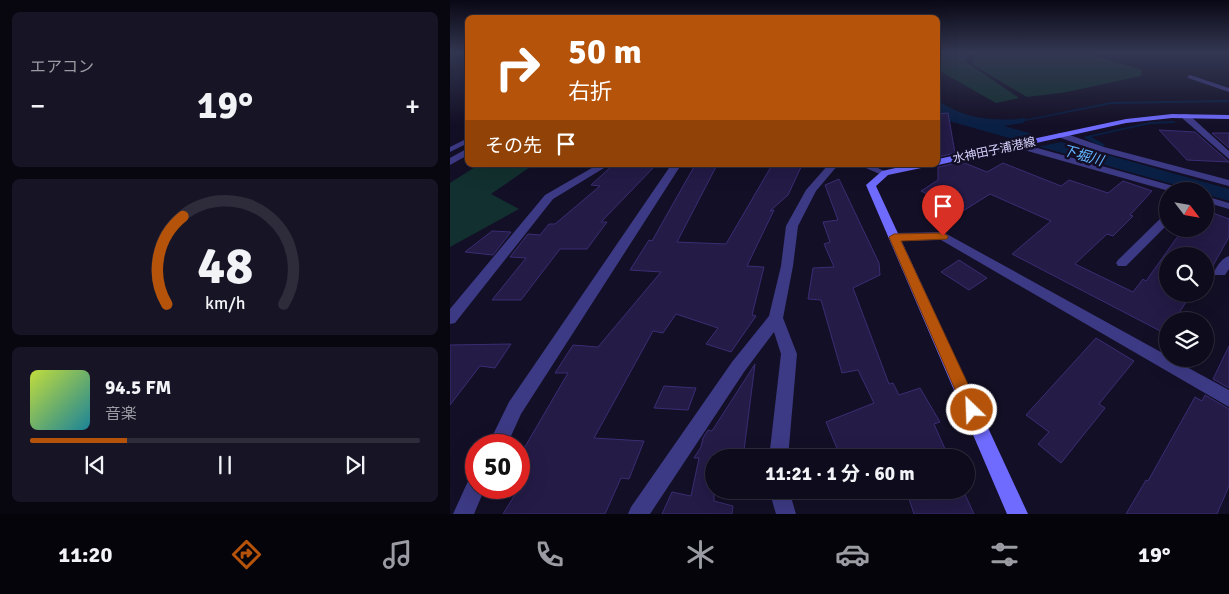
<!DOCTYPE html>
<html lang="ja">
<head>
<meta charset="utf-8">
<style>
  :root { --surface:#0e0b1c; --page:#171425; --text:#f1f3f6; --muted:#9b9ba3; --line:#2e2b3b; --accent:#b45309 }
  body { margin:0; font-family:Signika,"Noto Sans JP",sans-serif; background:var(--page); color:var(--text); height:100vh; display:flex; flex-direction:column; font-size:19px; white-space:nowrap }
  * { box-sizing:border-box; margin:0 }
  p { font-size:16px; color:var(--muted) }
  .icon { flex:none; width:28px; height:28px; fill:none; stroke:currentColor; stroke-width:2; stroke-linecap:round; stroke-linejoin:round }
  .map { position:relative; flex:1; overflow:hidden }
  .details { display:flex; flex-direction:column; gap:12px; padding:12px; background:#08060f; width:450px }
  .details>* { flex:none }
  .banner { position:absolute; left:15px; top:15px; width:475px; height:152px; border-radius:8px; box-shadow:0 5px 20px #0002,0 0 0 1px var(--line); background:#b45309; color:#fff; overflow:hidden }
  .needle { width:32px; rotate:121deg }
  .tools { position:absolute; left:709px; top:182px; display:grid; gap:10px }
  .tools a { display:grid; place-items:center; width:55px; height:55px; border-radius:50%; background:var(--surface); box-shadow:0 5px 20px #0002,0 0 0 1px var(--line); font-size:25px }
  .speed { position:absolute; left:15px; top:434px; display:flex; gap:10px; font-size:25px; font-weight:700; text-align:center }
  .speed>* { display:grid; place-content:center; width:65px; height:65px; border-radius:50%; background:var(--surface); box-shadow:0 5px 20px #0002,0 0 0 1px var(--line); line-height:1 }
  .speed .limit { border:8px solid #d22; background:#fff; color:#111 }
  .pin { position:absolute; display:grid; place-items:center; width:42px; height:42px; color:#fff; margin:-51px -21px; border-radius:50% 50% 50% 0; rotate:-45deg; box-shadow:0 0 5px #0007 }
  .pin .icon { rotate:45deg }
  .me { position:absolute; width:55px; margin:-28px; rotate:336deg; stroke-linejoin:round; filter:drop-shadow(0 0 4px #0008) }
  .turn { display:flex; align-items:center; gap:18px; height:105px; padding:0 20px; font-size:22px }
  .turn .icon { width:65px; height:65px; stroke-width:2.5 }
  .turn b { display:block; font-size:35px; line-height:42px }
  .then { display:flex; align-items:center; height:48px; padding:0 20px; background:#0003; gap:10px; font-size:19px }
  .big { font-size:38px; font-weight:700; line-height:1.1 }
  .details .tile { flex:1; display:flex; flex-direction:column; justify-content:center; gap:8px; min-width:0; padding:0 18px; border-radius:8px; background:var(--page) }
  .details .dial { align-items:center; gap:0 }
  .dial svg { height:130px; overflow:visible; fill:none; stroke:var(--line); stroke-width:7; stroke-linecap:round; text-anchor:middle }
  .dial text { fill:var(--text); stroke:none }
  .song { display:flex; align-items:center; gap:15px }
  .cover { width:60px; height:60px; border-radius:8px; background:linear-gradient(135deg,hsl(70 70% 55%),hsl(190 70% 35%)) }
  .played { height:5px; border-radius:2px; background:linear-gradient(90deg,var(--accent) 25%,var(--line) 25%) }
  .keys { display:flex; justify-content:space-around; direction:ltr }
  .heat { display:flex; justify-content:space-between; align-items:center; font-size:28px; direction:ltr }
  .trip { position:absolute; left:255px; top:449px; width:270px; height:50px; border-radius:25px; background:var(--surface); box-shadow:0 5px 20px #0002,0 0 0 1px var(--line); font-weight:700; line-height:50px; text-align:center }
  .dock { display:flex; height:80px; justify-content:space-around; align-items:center; background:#06040b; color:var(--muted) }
  .dock .icon { width:35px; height:35px }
  .dock .on { color:var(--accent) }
  .dock b { font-size:22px; color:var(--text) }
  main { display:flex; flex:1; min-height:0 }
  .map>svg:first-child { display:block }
  .green { fill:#12302f }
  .water { fill:#0a1f44 }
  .pier { fill:#130f26 }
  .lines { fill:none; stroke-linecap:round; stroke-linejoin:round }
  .stream { fill:#0a1f44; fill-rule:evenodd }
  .building { fill:#241b47; stroke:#3b2d73 }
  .service { fill:#3d3a85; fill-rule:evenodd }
  .minor { fill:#3d3a85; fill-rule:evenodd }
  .secondary { fill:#6f6bff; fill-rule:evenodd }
  .route { fill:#b45309; stroke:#753606 }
  .labels { text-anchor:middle; stroke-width:5; stroke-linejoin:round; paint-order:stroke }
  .far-street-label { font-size:12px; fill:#d9d4ff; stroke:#130f26 }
  .far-water-label { font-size:14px; font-style:italic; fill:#62b6ff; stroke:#130f26 }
</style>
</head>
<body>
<main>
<section class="details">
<div class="tile"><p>エアコン</p>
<div class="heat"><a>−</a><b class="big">19°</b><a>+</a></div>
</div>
<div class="tile dial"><svg viewBox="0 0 100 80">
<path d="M14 69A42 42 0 1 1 86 69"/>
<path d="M14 69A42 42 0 0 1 24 15" stroke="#b45309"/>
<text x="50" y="56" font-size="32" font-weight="700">48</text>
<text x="50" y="72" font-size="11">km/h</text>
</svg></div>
<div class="tile">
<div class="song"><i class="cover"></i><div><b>94.5 FM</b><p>音楽</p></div></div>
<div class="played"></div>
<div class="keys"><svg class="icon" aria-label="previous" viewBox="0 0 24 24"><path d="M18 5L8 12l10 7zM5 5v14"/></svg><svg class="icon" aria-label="pause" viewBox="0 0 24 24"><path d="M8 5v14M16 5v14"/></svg><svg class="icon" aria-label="next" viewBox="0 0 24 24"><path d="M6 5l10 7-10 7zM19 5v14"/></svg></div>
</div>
</section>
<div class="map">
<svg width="779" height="514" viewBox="0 0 779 514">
  <rect width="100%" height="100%" fill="#130f26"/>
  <path class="green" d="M488 53H521L515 61 569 98 546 103 488 70Z
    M527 53H637L692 70 691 76 617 92 577 97 523 65 525 54Z
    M28 165H83L41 194 69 209 0 247V183Z"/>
  <path class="water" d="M488 100C512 119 547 122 576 118L573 123 554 126 779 189V201L755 194V191H747L499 121 488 116Z"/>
  <path class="pier" d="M587 134 616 141 587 147 559 139Z"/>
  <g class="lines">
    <path class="stream" d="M779 100V102L661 104 565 123 563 122 661 102Z
      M723 121 725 122V123L700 124 641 137 654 144 655 145 652 147 633 137 700 122Z"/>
  </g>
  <path class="building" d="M498 113 505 153 488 157V114Z
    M709 130 745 132 779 162 737 160Z
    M762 133H779V148Z
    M512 162 537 172 553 163 611 186 619 180 658 193 673 181 702 191 680 215 683 216 663 236 657 234 625 264 683 292 693 279 696 281 733 229H755V210L779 219V237L755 280V256H718V294H741L724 321H718L716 334 562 254 601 221 540 194 513 211 471 191 488 180V167Z
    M163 165H206L151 222H157L137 249H110L71 300H42L76 258 60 257 78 234 90 235 99 224H105L150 186 141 185Z
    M245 165H267L227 242 276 244 322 165H352L338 195 320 211 324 210 297 266 314 267 302 315 306 316 281 352 256 344 268 328 226 314 213 333 203 331 144 438 194 441 179 479 171 478 155 514H53L69 488V457L118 373H105L123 345 148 347 211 272 180 270 199 240 202 241Z
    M389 179 429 263 430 275 403 288 439 384 443 383 449 395 470 388 490 422 484 424 499 458H391L376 422 424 403 408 370 392 373 371 300 358 299 363 268 384 267 374 244 380 242 373 222 388 220 375 185Z
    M42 231 61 232 43 255 15 252Z
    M509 260 537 278 519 290 491 272Z
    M646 338 684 361 649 404 655 408 611 463 588 444 599 432 576 415Z
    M61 344 45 368 30 366 0 405V345Z
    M779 346V388L763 379Z
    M305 364 293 458H264V501L283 506 282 514H212L222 492 241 496 249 458H244L251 447 253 438 258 430 262 431Z
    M214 386 246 388 238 410 204 408Z
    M755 395 779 409V486L767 514H676L696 480 698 481 745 397 752 401Z
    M467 490H513L524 514H464L457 493Z"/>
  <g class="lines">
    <path class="service" d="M18 138V143L0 152V147Z
      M409 165H421L439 173 435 176 432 175Z"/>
    <path class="minor" d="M740 75 779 88V92L738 78 737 77Z
      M732 114H738L779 151V159L732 118Z
      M608 133H614L654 147 779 180V186L648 151 608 137Z
      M566 142 734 189 735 191H719L563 147V143Z
      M18 148V155L0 165V158Z
      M147 165H159L103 199 5 323 0 324V309L95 195Z
      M221 165H231L71 414 57 445H38L59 402Z
      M378 165H388L366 191 348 226 343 266 333 318 347 354 338 458H319L331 354 324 332 294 372 200 514H178L181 507 282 362 319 316 331 266 336 226 356 190Z
      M755 196 779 203V209L755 202Z
      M718 214V224L676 266H668L666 263 668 260 714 215Z
      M493 232 718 356V359H722L779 390V407L491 240 444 241 438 237 444 233Z
      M779 256V269L775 275H765L764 272C767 266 772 258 779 256Z
      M26 476V488H35L24 514H3L19 479Z
      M319 490H339L346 514H326Z"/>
    <path class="secondary" d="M722 114 779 115V119L722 118 676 123 488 165V159L676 119Z
      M459 165H478L476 167 438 175 426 186 578 514H557L416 185 432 171Z"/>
  </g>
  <linearGradient id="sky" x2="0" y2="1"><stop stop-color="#0a0815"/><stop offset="0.42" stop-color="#333752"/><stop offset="1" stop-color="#333752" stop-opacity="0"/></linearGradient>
  <rect width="779" height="125" fill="url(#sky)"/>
  <path class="route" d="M493 233 498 236 497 239 451 241 530 410 527 415 522 417 516 415 439 237 444 234Z"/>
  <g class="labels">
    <g class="far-street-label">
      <text transform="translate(544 150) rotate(-12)" y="4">水神田子浦港線</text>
    </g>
    <g class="far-water-label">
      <text transform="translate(633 155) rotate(16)" y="5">下堀川</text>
    </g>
  </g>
</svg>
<div class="tools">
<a><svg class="needle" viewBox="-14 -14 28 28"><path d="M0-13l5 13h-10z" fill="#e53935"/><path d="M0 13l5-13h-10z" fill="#9b9ba3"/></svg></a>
<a><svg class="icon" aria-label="search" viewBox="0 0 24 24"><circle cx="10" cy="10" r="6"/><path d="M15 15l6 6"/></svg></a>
<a><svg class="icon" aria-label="layers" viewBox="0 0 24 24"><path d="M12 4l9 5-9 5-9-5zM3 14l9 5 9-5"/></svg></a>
</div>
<div class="speed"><div class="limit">50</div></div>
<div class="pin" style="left:493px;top:236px;background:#d93025"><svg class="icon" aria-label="arrive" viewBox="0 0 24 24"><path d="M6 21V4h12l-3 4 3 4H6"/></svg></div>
<svg class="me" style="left:522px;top:410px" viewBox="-20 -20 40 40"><circle r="17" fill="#b45309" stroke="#fff" stroke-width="3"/><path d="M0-11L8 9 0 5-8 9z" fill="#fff"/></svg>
<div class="trip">11:21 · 1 分 · 60 m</div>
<div class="banner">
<div class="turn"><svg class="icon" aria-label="right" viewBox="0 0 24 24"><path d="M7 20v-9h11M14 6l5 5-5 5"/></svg><div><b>50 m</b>右折</div></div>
<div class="then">その先<svg class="icon" aria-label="arrive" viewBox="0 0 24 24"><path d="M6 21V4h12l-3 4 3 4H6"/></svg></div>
</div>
</div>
</main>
<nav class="dock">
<b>11:20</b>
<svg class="icon on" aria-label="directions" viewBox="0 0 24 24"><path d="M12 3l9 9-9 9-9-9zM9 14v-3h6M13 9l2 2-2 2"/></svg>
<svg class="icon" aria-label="music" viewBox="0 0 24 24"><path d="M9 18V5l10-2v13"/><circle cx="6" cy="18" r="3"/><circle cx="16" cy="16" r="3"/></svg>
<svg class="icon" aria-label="phone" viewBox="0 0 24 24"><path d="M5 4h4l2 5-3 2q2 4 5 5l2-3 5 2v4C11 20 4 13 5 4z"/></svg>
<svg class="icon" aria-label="climate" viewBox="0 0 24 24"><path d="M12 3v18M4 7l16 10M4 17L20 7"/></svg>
<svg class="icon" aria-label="car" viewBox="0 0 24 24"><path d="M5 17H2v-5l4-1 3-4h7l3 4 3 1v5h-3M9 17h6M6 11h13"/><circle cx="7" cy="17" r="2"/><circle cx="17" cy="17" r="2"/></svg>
<svg class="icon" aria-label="filters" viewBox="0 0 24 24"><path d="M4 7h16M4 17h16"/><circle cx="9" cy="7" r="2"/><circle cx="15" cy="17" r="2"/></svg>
<b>19°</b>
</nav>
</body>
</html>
